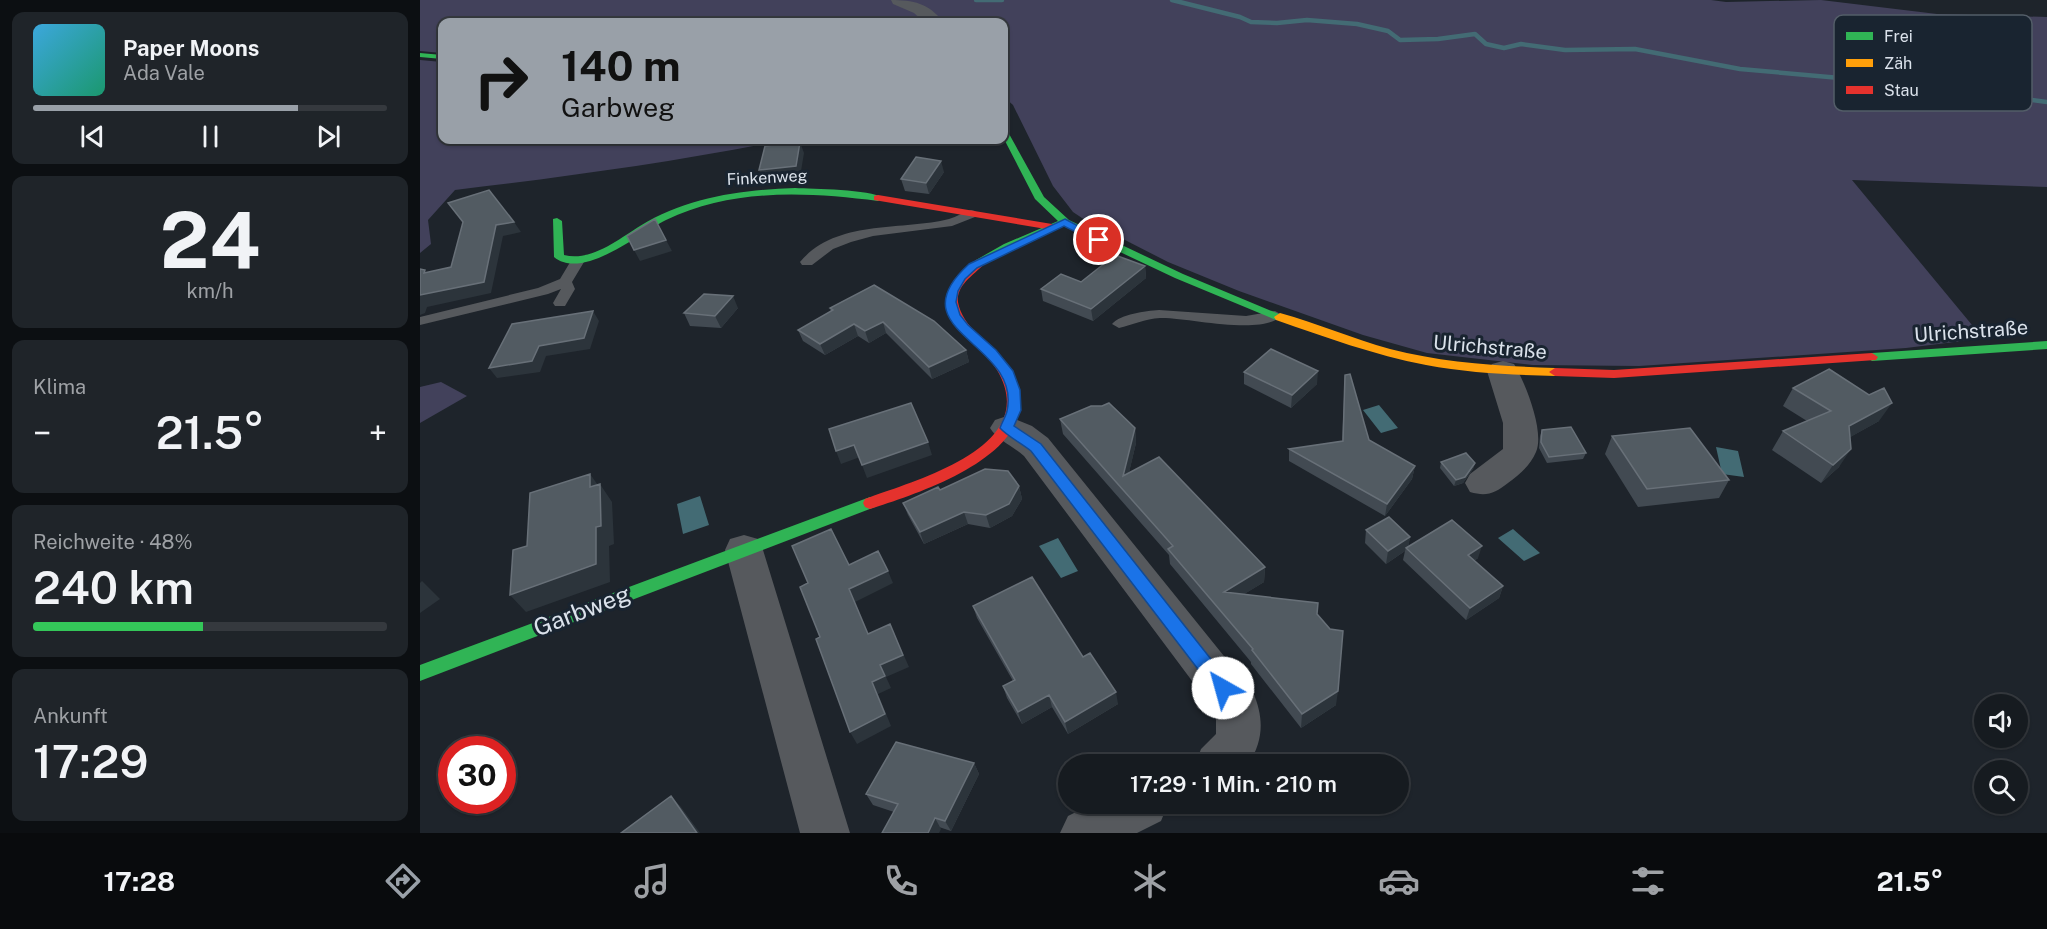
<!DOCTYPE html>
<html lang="de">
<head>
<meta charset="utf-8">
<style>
  :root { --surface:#161b20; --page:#1f2429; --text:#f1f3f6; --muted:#9ea1a5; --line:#35393e; --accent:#99a0a8 }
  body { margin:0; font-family:"Public Sans",sans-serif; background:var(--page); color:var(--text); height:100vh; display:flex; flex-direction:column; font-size:22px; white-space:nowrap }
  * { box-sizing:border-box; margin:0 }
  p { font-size:20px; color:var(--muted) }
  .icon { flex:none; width:33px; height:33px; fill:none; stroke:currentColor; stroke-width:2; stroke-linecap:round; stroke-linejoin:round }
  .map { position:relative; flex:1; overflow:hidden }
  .drawer { display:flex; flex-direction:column; gap:12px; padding:12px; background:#0c0f12; width:420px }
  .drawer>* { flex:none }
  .top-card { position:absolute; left:18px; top:18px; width:570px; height:126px; border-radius:12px; box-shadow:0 2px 4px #0004,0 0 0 2px var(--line); background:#99a0a8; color:#111; overflow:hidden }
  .tools { position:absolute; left:1554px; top:694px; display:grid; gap:12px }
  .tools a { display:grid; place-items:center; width:54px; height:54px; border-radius:50%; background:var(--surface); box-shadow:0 2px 4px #0004,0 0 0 2px var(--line); font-size:30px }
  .speed { position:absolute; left:18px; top:736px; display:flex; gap:12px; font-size:30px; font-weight:700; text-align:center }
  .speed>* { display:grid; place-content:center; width:78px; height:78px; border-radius:50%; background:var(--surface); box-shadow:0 2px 4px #0004,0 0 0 2px var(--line); line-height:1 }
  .speed .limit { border:9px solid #d22; background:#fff; color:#111 }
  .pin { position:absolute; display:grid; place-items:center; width:51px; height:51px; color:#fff; margin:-26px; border:3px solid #fff; border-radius:50%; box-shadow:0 2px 6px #0007 }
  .me { position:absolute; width:66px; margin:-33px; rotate:322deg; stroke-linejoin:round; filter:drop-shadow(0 0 4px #0008) }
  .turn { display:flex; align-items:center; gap:21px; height:126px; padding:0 24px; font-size:27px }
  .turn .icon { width:78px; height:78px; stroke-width:2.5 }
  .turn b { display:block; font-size:42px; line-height:51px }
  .big { font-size:45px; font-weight:600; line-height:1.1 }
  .drawer .card { flex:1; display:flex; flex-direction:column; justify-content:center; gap:9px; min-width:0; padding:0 21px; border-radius:12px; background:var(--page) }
  .drawer .dial { align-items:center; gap:0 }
  .dial b { font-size:78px; line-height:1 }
  .song { display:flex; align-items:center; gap:18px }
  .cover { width:72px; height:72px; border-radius:9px; background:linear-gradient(135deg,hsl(200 70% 55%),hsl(160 70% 35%)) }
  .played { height:6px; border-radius:3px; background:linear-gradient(90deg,var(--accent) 75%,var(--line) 75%) }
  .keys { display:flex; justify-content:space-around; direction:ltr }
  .heat { display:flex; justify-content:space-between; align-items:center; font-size:33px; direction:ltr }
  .charge { height:9px; border-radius:4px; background:linear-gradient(90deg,#34c759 48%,var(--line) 0) }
  .trip { position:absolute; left:638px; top:754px; width:351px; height:60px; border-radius:30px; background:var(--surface); box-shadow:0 2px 4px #0004,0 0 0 2px var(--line); font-weight:600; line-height:60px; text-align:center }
  .tab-bar { display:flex; height:96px; justify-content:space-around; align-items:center; background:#090b0d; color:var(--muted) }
  .tab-bar .icon { width:42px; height:42px }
  .tab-bar .active { color:var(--accent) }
  .tab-bar b { font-size:27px; color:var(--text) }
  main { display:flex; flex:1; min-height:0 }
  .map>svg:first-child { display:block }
  .green { fill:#42415b }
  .water { fill:#436b74 }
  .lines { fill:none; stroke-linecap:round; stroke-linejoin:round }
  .stream { stroke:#436b74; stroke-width:4.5 }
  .lane { fill:#56595d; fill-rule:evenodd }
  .street { fill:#56595d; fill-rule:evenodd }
  .fast { fill:#30b455; fill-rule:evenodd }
  .slow { fill:#ff9f0a; fill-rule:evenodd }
  .jam { fill:#e5322d; fill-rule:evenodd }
  .wall { fill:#424a52 }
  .shaded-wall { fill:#2c343b }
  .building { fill:#525b62; stroke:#687078; stroke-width:1.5 }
  .route { fill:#1a73e8; stroke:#114b97; stroke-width:1.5 }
  .labels { text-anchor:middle; stroke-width:6; stroke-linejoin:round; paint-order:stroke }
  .far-street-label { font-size:16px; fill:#dbe2eb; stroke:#192430 }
  .street-label { font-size:20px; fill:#dbe2eb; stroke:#192430 }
  .near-street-label { font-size:24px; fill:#dbe2eb; stroke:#192430 }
  .key { fill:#192430; stroke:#535d68; stroke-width:1.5 }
  .key-label { font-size:16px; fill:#dbe2eb }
</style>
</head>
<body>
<main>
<section class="drawer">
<div class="card">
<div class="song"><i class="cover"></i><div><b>Paper Moons</b><p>Ada Vale</p></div></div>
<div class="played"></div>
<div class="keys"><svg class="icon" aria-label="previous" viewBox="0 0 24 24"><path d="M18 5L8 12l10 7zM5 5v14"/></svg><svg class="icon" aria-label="pause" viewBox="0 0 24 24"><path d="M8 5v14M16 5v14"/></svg><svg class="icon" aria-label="next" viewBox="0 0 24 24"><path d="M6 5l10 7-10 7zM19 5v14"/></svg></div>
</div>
<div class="card dial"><b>24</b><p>km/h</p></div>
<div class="card"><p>Klima</p>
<div class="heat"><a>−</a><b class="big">21.5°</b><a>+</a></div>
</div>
<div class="card"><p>Reichweite · 48%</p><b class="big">240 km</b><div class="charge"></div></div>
<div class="card"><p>Ankunft</p><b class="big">17:29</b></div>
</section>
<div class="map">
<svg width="1627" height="833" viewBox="0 0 1627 833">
  <rect width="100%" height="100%" fill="#1e242b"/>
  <path class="green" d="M0 0H1291L1306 2 1401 0 1517 14 1627 17V187L1432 180 1557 331 1591 335 1486 348 1219 366 1113 365 1007 353 943 335 819 291 748 262 662 218 653 212 633 186 593 105 584 97V22H22V53L0 51Z
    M0 60 22 62V140H365C255 162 146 177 35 190L8 220 11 244 0 253Z
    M21 382 47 396 0 423V387Z"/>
  <path class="water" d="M959 405 978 428 961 433 943 410Z
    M1296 447 1318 451 1324 477 1302 474Z
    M280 496 289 525 263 534 257 504Z
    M1093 529 1120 553 1104 561 1078 538Z
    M638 538 658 571 641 578 619 546Z"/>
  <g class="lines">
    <path class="stream" d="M556 0H582
      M752 0 820 17 831 22 857 23 887 20 937 24 968 31 980 40 1018 39 1055 34 1066 44 1084 48 1101 44 1145 50 1215 49 1320 69 1420 78 1471 86 1506 97 1584 96 1627 102"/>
    <path class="lane" d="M551 210 555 211 557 214 555 217 532 226 453 236 431 242 413 249 392 265H382L380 262C416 219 481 231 529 219 537 217 543 212 551 210Z
      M157 258 164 262 152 282 155 289 145 306H135L133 303 141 289 128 294 0 325V317L118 288 140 279 152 259Z
      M739 310 826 316 855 311 862 315C843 337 768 317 740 318 725 319 712 325 699 328L692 324C701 314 725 311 739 310Z"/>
    <path class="street" d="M471 0C493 0 509 3 523 22H504L494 13 473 4Z
      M1083 361 1094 364C1105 382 1125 432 1116 452 1110 466 1099 475 1088 483 1075 493 1067 497 1050 492L1045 483 1050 474 1083 449V423L1067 371 1072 364Z
      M587 416 612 426 628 438 833 692C844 718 844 740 828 765H775L781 749 796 734V713L604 456C593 446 577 440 570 428L575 420Z
      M324 535 338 539 343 550 430 833H380L305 550 310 539Z
      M672 804H748L741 821 717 833H640L648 816Z"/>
    <path class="fast" d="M0 53 22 55V59L0 57Z
      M584 129 588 132 624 197 649 220 763 274 866 317 864 320H856L755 278 645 226 592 248 564 264H556V260L584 244 638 221 615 199 584 139Z
      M375 188C393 189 450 189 463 198L458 201C387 192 312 188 246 220 219 233 163 281 134 257L133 219 137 218 142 221 144 255C171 262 199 239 220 226 267 197 321 190 375 188Z
      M1627 341V349L1452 361 1446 357 1452 353Z
      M450 497 455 499 457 503 455 507 0 681V665Z"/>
    <path class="slow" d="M860 313C897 323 933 339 970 349 1024 363 1079 366 1135 368L1141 372 1135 376C1092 375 1049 373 1006 365 954 355 905 337 856 320L854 317Z"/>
    <path class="jam" d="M458 195 632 224 637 227 632 230 454 200V196Z
      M560 259 566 262C556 274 536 284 538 302 542 327 571 344 585 363 646 445 507 491 450 509L445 507 443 503 445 499C496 480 623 447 577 370 560 343 536 334 526 300L534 280 556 260Z
      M1452 353 1458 357 1456 360 1194 378 1135 376 1129 372 1135 368 1194 370Z"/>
  </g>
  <path class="wall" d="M524 172 509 194 485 191 481 179Z
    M725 266 726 278 673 321 623 301 621 289 661 282Z
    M454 285 546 350 549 362 512 379 466 333 449 343 438 336 405 355 383 341 378 330 411 312 410 308Z
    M318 308 301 328 270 326 264 313Z
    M824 372 897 384 871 408 824 384Z
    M925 375 949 440 995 466 992 479 965 516 869 461V449L922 441Z
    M1373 388 1459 421 1430 437 1419 467 1401 483 1352 450 1363 431 1387 421 1363 406Z
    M640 419 715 428 716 443 709 472 845 567 844 582 824 594 897 614 916 705 881 728 831 664V662L750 564 749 555 643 434Z
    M1122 430 1166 453 1163 459 1127 463 1119 448 1120 436Z
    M1192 436 1309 480 1299 498 1218 507 1185 454Z
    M1021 462 1055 463 1053 469 1043 483 1034 486 1020 468Z
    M599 486 602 499 592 516 570 528 548 524 504 544 488 515 483 503 520 490Z
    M946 530 990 537 988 546 1058 558 1054 561 1083 586 1079 598 1046 620 983 560 985 551 966 564 945 543Z
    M553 606 663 657 698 704 648 734 632 707 602 724 587 698 583 686 593 681 557 618Z
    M554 763 559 774 531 831 453 805 446 794Z"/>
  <path class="shaded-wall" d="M380 142 384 153 380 177 344 181 339 170Z
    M521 161 524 172 509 194 506 183Z
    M94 222 101 232 83 236 71 293 7 307 5 313 0 315V295L76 225Z
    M246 240 252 251 220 261 214 250Z
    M725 266 726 278 673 321 671 309Z
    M313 296 318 308 301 328 295 316Z
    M173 311 179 321 170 349 126 356 120 372 77 378 69 368Z
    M463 322 466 333 449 343 445 331Z
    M434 324 438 336 405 355 400 344Z
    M546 350 549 362 512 379 509 367Z
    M898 371 897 384 871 408 872 395Z
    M1472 403 1459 421 1418 444 1429 426Z
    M715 428 716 443 705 490 703 476Z
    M508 442 512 455 447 478 442 465Z
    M434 445 440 457 421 464 416 451Z
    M1431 449 1419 467 1401 483 1413 465Z
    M1055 463 1053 469 1043 483 1034 486 1036 480Z
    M995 466 992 479 965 516 967 504Z
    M170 474 180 488V484L192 502 194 544 189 546 190 582 106 612 90 595 176 527 170 487Z
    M599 486 602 499 592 516 570 528 566 515Z
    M544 512 548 524 504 544 500 532Z
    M990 537 988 550 986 548 985 551 966 564 968 551Z
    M1062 546 1058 558 1044 567 1048 555Z
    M845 567 844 582 805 606 804 592Z
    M468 571 473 583 435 602 454 646 429 589Z
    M2 581 20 599 0 613V583Z
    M1083 586 1079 598 1046 620 1050 608Z
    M470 624 489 667 466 677 471 688 458 694 471 726 437 744 430 732 452 682 460 665Z
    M918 691 916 705 881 728 882 714Z
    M696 692 698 704 648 734 645 722Z
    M629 695 632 707 602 724 598 712Z
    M554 763 559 774 531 831 525 821Z
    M251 796 261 807 280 833H277Z
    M515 818 521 829 519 833H508Z"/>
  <path class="building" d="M380 142 376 166 339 170 345 146Z
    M496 157 521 161 506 183 481 179Z
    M69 190 94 222 76 225 64 282 0 295V269L5 270 4 273 31 267 43 222 28 203Z
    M235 219 246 240 214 250 207 236Z
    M695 255 725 266 671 309 621 289 641 274 661 282Z
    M454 285 514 321 546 350 509 367 463 322 445 331 434 324 400 344 378 330 413 310 410 308Z
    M284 294 313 296 295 316 264 313Z
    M173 311 164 338 119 346 112 361 69 368 92 324Z
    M851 349 898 371 872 395 824 372Z
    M1409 369 1449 395 1464 388 1472 403 1429 426 1431 449 1413 465 1363 431 1411 411 1373 388Z
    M930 374 949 440 995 466 967 504 869 449 923 441 925 375Z
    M491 403 508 442 442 465 434 445 416 451 409 429Z
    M689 403 715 428 703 476 739 457 845 567 804 592 898 603 897 614 910 629 923 631 918 691 882 714 832 650 833 649 748 549 753 546 640 419 671 406H682Z
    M1151 427 1166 453 1129 457 1121 442 1122 430Z
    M1270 428 1309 480 1227 489 1192 436Z
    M1046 453 1055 463 1045 477 1036 480 1021 462Z
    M565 469 588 471 599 486 589 504 566 515 544 512 500 532 483 503 518 487 520 490Z
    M170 474V487L180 484 181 526 176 527V564L90 595 93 550 107 546 110 493Z
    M969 517 990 537 968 551 946 530Z
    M1032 520 1062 546 1048 555 1083 586 1050 608 986 548Z
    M411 529 429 565 458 551 468 571 429 589 448 634 470 624 483 655 460 665 465 676 452 682 465 714 430 732 396 639 400 637 380 587 388 583 372 546Z
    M612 577 663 657 670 653 696 692 645 722 629 695 598 712 583 686 595 680 553 606Z
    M476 742 554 763 525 821 515 818 508 833H462L478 804 446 794Z
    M251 796 277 833H201Z"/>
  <path class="route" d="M645 219 685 240 679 243 676 242 644 226 557 268 545 279 538 291 536 302 540 315 548 325 576 350 593 371 600 390 601 410 594 426 621 444 809 682 812 688 809 694 803 696 797 694 611 451C601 443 587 436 580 428 582 422 586 416 587 411 602 342 474 332 549 264Z"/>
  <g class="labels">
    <g class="far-street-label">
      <text transform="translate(347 177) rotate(-3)" y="6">Finkenweg</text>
    </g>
    <g class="street-label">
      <text transform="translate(1551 331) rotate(-4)" y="7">Ulrichstraße</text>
      <text transform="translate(1070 347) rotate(5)" y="7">Ulrichstraße</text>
    </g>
    <g class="near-street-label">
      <text transform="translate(162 611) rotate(-21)" y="8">Garbweg</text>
    </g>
  </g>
  <rect x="1414" y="15" width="198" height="96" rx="9" class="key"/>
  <rect x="1426" y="32" width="27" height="8" fill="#30b455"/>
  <rect x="1426" y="59" width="27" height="8" fill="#ff9f0a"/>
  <rect x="1426" y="86" width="27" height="8" fill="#e5322d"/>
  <g class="key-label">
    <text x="1464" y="42">Frei</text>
    <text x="1464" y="69">Zäh</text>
    <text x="1464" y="96">Stau</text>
  </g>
</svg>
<div class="tools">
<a><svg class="icon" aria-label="sound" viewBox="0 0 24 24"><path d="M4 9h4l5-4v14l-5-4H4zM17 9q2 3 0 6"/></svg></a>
<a><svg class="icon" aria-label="search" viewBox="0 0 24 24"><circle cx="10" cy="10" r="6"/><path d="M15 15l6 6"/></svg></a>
</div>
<div class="speed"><div class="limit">30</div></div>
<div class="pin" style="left:679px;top:240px;background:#d93025"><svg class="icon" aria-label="arrive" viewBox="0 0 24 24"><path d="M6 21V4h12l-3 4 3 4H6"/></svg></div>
<svg class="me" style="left:803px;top:688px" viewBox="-20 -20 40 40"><circle r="19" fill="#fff"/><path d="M0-13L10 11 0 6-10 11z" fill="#1a73e8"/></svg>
<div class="trip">17:29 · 1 Min. · 210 m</div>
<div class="top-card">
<div class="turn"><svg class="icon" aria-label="right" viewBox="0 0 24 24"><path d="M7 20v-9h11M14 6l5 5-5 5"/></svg><div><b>140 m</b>Garbweg</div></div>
</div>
</div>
</main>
<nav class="tab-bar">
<b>17:28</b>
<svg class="icon active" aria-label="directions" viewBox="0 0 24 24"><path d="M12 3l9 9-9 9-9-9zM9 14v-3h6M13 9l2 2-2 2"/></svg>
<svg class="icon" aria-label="music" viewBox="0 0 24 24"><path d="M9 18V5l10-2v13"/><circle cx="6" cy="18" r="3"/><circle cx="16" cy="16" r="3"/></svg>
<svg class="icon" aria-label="phone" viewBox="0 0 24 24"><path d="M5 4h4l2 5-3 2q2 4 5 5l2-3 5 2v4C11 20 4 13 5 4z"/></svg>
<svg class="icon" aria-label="climate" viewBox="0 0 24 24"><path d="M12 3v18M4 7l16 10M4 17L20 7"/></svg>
<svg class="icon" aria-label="car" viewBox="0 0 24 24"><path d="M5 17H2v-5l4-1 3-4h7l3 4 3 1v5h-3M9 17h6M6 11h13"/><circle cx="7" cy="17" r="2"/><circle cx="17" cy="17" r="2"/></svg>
<svg class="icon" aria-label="filters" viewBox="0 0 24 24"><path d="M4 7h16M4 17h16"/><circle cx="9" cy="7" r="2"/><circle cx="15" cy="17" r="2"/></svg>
<b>21.5°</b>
</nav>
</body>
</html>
